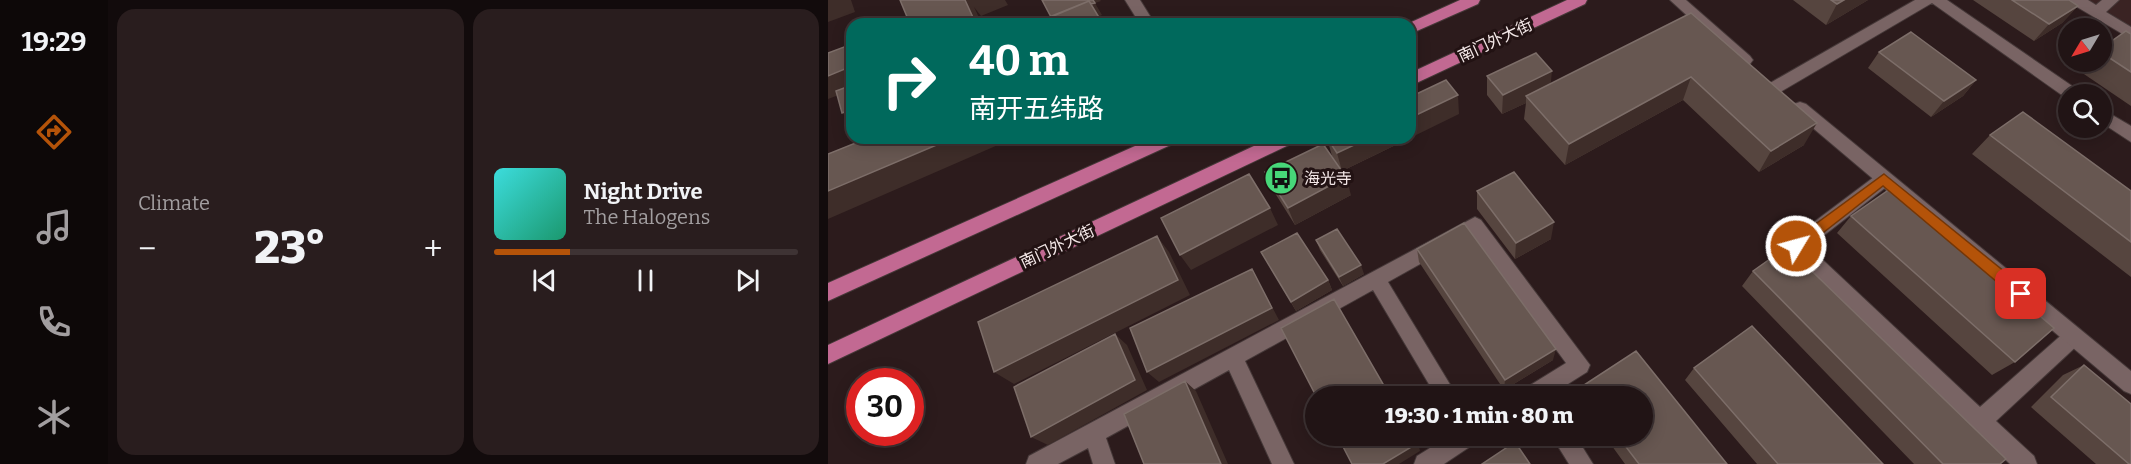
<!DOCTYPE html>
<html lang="en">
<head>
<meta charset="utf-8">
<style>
  :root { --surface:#211415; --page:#291d1e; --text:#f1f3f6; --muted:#a29ea0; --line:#3e3334; --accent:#b45309 }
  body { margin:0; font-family:Bitter,"Noto Sans SC",serif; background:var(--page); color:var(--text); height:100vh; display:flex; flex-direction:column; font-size:22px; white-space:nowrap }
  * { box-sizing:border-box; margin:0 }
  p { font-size:20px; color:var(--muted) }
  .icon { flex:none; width:33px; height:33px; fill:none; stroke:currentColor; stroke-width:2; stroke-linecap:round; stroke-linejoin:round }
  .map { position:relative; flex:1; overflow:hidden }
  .drawer { display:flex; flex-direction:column; gap:9px; padding:9px; background:#120b0c; width:720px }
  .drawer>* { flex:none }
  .guide { position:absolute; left:18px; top:18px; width:570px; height:126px; border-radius:18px; box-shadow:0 3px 15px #0003,0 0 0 2px var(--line); background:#00695c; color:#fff; overflow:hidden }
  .needle { width:39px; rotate:232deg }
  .tools { position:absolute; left:1230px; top:18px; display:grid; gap:12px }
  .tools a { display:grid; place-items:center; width:54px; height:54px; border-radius:50%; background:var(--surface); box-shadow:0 3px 15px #0003,0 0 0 2px var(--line); font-size:30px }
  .speed { position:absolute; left:18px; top:368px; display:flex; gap:12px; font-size:30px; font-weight:700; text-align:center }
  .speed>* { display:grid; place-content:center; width:78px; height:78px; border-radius:50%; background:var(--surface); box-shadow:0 3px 15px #0003,0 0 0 2px var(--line); line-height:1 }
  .speed .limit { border:9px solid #d22; background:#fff; color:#111 }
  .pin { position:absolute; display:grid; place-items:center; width:51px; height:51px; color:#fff; margin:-26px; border-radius:12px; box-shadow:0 3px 9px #0006 }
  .me { position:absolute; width:66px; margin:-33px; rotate:53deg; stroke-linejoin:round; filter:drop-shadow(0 0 4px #0008) }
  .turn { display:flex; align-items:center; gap:21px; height:126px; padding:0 24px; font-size:27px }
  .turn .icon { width:78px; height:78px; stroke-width:2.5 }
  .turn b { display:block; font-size:42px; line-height:51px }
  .big { font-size:45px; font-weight:800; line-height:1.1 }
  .drawer .tile { flex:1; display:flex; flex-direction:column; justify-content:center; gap:9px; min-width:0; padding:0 21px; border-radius:18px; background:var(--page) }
  .song { display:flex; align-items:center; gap:18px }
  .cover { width:72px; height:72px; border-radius:9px; background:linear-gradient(135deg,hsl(180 70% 55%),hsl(160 70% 35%)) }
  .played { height:6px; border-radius:3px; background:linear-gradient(90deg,var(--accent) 25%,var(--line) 25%) }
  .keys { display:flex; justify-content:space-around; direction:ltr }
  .heat { display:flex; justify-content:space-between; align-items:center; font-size:33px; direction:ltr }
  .drawer .tiles { flex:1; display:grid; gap:9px; grid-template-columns:repeat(2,1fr) }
  .trip { position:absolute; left:477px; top:386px; width:348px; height:60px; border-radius:30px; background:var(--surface); box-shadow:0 3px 15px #0003,0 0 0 2px var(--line); font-weight:800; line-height:60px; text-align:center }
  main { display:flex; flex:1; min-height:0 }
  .menu { display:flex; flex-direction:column; width:108px; justify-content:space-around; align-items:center; background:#0d0808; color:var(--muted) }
  .menu .icon { width:42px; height:42px }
  .menu .active { color:var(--accent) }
  .menu b { font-size:27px; color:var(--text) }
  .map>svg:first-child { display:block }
  .built { fill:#3a2323 }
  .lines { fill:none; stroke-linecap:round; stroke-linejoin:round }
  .street-casing { stroke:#453838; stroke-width:2 }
  .secondary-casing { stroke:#453838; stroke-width:2 }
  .primary-casing { stroke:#453838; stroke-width:2 }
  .street { fill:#796464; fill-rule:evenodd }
  .secondary { fill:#796464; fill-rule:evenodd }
  .primary { fill:#c26992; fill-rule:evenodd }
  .wall { fill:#56453f }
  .shaded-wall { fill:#3e2d29 }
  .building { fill:#675751; stroke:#7d6e69; stroke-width:1.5 }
  .route { fill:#b45309; stroke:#753606; stroke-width:1.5 }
  .labels { text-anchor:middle; stroke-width:6; stroke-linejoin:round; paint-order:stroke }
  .street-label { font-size:16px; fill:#f4e8e8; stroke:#221213 }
  .poi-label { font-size:16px; fill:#f4e8e8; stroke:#221213; text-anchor:start }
</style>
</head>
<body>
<main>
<nav class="menu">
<b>19:29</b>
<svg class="icon active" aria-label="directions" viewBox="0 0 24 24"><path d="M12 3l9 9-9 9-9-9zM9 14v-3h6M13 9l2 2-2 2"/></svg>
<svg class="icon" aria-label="music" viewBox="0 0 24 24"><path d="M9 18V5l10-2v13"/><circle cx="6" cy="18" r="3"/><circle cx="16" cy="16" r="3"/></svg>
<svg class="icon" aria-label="phone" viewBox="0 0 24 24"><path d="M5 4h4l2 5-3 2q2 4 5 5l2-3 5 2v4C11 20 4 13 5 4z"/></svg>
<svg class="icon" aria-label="climate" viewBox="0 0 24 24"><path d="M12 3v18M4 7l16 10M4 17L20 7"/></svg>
</nav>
<section class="drawer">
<div class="tiles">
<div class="tile"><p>Climate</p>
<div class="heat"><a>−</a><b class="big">23°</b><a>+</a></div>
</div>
<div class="tile">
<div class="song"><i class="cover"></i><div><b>Night Drive</b><p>The Halogens</p></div></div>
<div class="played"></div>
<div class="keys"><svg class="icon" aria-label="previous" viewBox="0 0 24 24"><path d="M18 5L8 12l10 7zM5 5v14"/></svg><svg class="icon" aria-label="pause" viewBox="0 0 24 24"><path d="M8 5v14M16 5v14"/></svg><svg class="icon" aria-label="next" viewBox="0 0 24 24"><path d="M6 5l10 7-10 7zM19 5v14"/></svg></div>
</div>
</div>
</section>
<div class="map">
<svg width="1303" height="464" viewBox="0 0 1303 464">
  <rect width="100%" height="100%" fill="#2c1b1c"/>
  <path class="built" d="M1258 0H1303V28Z"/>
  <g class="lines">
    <defs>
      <path id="street" d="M1087 0H1119L1250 90 1252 94H1240V99L1238 98 1104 3 954 91H942L940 87 942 83Z
        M1242 0H1260L1268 5 1274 0H1291L1278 12 1303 27V39L1244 4Z
        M1274 109 1303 126V142L1274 123Z
        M1056 172 1062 174 1065 179 1062 184 981 247 1152 407 1238 331 1245 328 1252 331 1255 337 1252 343 1168 421 1206 456 1209 464H1182L962 252 959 246 962 240 1050 174Z
        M647 217 653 220 762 365 759 372 721 396H693L696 389 738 363 644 235 560 282 629 396H608L545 290 417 361 466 464H444L401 370 278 438 287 464H265L260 448 230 464H198L201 456Z
        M623 435H653L649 442 616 464H586L589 456Z
        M723 435H747L765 464H741Z"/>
      <path id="secondary" d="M297 0H312L327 24H312Z
        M842 0H858L922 56 925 60 922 64H912Z
        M972 102 978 104 1303 371V394L1296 391 966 112 964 108 966 104Z"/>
      <path id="primary" d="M632 0H652L650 4 582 34V24H579Z
        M739 0H759L757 4 582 86V73Z
        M325 138H349L347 143 0 301V283Z
        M443 138H467L465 143 0 364V345Z"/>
    </defs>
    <use href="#street" class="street-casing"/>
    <use href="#secondary" class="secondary-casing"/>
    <use href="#primary" class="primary-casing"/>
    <use href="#street" class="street"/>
    <use href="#secondary" class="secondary"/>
    <use href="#primary" class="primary"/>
  </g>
  <path class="wall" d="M965 0H1040L998 25Z
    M1145 0H1241L1250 6 1234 23 1206 41Z
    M863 13 976 145 931 172 855 100 737 165 696 119 698 103 674 114 659 95V76L723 84Z
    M1303 34V106L1250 70 1259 62H1274V48Z
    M1051 52 1148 80 1135 96 1103 117 1040 68Z
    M1162 135 1303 191V277L1144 154Z
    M499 138H582L514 171 504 156Z
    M437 172 523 195 467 225 445 190Z
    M649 191 723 239 687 259 649 209Z
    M1023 216 1187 362 1164 375 1009 233Z
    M488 240 536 274 515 286 492 250Z
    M589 249 725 360 676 390 591 262Z
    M433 252 500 280 504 290 468 311Z
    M925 271 1172 464H1086L914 286Z
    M808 351 899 464H797L776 435H814V396H750L753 387Z
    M1256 365 1303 464H1268L1203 407 1235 375Z
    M866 368 1055 464H929L857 380Z"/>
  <path class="shaded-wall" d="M0 0H23L27 12 0 22Z
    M137 0H177L180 5 153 16 146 7 154 24H148Z
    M265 0H272L273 1 267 3 274 15 253 24H227Z
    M1016 0H1040L998 25 1009 4Z
    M1250 6 1234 23 1206 41 1221 24Z
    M24 66V90L0 99V76Z
    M724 71 722 91 698 96V103L674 114 675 95Z
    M863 77 855 100 737 165 741 144Z
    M1148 80 1135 96 1103 117 1116 101Z
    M630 95 631 114 582 138V118Z
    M24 109V121L14 113Z
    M989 123 976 145 931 172 943 151Z
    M125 138H186L0 219V191Z
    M228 138H236L230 141Z
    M541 138H582L514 171 509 153Z
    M518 177 523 195 467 225 460 208Z
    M442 208 450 225 363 270 352 255Z
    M726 222 723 239 687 259 688 243Z
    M329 236 341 252 362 295 186 384 166 372Z
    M533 265 536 274 515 286 511 277Z
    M424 269 451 320 331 382 319 372Z
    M500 280 504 290 468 311 463 302Z
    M287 334 299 345 319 390 220 445 203 437Z
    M728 349 725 360 676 390 677 380Z
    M357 381 368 391 400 464H393Z
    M590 443 592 451 571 464H555Z"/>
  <path class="building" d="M72 0H137L148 24H82Z
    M214 0H265L267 3 263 4 261 1 223 17Z
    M1003 0H1016L1009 4Z
    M1184 0H1241L1250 6 1221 24Z
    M261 1 275 24H204Z
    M863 13 989 123 943 151 863 77 741 144 698 96Z
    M1298 31 1303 34V72L1274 53V48Z
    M1083 32 1148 80 1116 101 1051 52Z
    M24 44V66L0 76V53Z
    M708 53 724 71 675 95 659 76Z
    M618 80 630 95 582 118V97Z
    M24 85V109L14 113 8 91Z
    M1195 112 1303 191V242L1162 135Z
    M40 138H125L0 191V154Z
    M499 138H541L509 153Z
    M495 144 518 177 460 208 437 172Z
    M686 172 726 222 688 243 649 191Z
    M421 174 442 208 352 255 333 218Z
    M1062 189 1226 328 1187 362 1023 216Z
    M636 223 728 349 677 380 589 249Z
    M509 229 533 265 511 277 488 240Z
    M469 233 500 280 463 302 433 252Z
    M329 236 350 280 166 372 150 322Z
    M959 247 1178 459 1172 464H1115L925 271Z
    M424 269 444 308 319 372 302 328Z
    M506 299 562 396H488L453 328Z
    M924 326 1055 464H950L866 368Z
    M287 334 307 380 203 437 186 387Z
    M808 351 899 464H811L789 435H814V396H760L753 387Z
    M1256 365 1303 404V464H1301L1223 397Z
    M357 381 393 464H316L296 414Z
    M509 435H585L590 443 555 464H524Z
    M687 442 702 464H654Z"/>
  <path class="route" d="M1056 174 1198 289 1201 294 1198 298 1193 300 1188 298 1055 186 973 250H963L961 246 963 242Z"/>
  <defs>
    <symbol id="bus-disc" viewBox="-11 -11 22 22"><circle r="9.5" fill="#47d779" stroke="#221213"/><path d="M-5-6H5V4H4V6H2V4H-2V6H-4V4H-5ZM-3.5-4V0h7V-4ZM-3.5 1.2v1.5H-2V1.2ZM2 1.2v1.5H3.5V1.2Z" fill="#111"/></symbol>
  </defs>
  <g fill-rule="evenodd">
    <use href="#bus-disc" x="434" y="159" width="38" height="38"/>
  </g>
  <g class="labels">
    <g class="street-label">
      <text transform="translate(667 40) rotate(-25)" y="6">南门外大街</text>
      <text transform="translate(229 246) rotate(-25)" y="6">南门外大街</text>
    </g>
    <g class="poi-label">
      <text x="476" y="184">海光寺</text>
    </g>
  </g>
</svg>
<div class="tools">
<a><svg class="needle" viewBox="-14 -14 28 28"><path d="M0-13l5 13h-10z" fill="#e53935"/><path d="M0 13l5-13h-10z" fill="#a29ea0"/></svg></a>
<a><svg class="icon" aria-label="search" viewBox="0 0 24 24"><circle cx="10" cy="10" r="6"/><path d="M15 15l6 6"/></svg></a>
</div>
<div class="speed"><div class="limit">30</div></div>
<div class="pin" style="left:1193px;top:294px;background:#d93025"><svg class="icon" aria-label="arrive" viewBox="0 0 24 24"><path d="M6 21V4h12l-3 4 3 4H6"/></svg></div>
<svg class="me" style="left:968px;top:246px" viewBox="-20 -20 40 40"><circle r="17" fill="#b45309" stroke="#fff" stroke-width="3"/><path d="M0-11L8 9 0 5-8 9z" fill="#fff"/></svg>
<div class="trip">19:30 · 1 min · 80 m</div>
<div class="guide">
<div class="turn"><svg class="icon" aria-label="right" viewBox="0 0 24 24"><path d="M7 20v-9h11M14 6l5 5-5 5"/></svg><div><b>40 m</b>南开五纬路</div></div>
</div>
</div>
</main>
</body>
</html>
